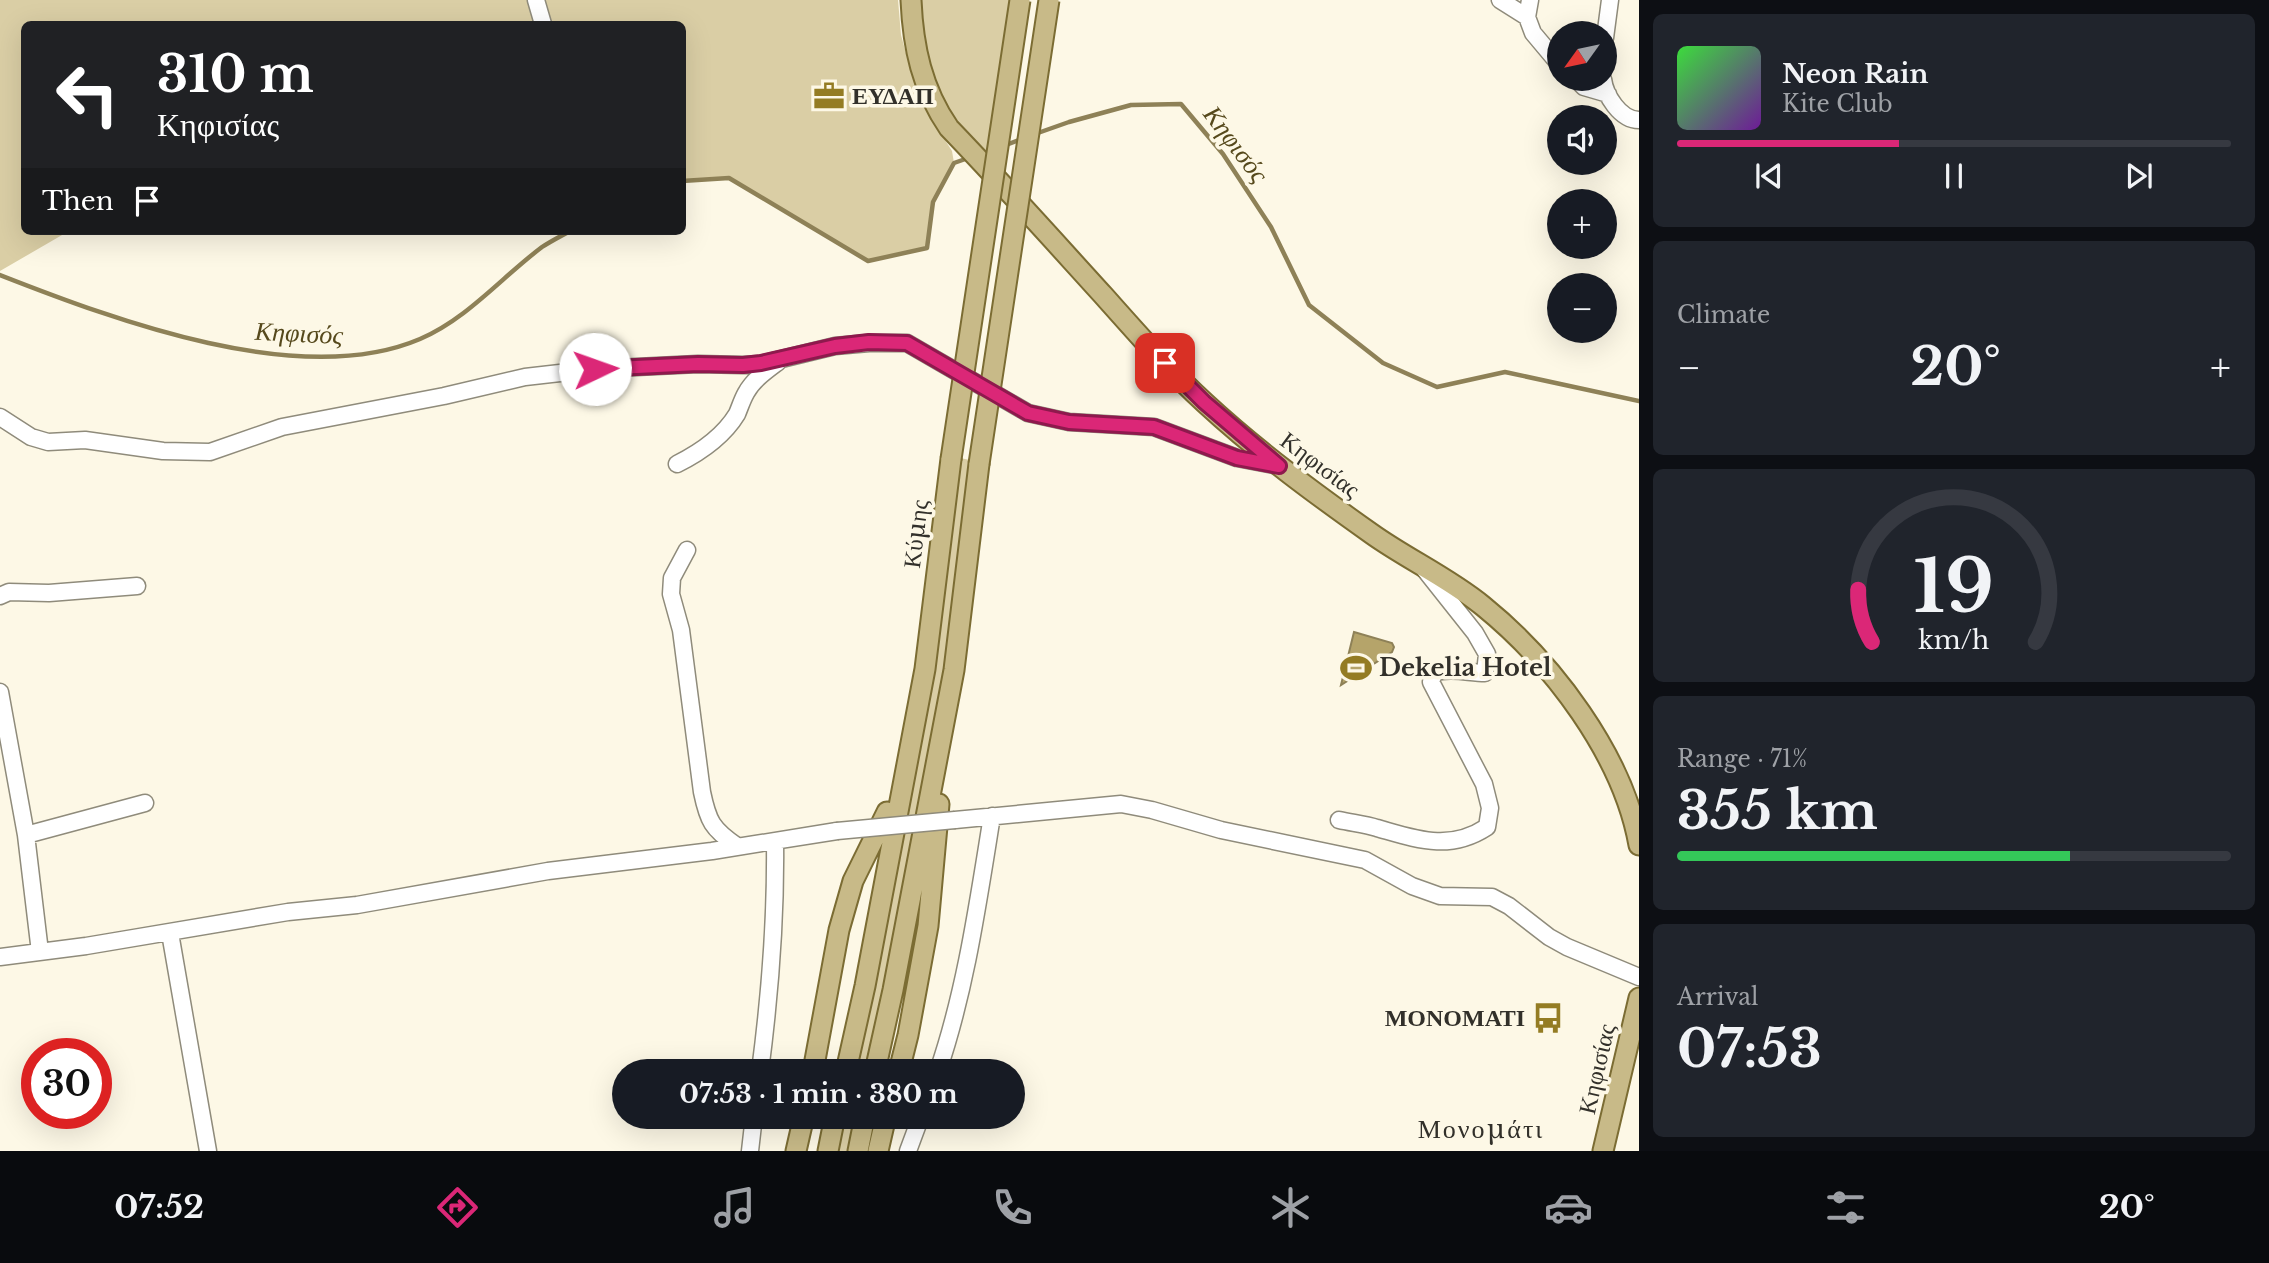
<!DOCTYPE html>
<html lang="en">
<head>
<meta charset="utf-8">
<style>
  :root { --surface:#171b24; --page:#20242c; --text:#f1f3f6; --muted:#9ea1a6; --line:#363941; --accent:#db2777 }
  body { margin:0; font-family:"Libre Baskerville",serif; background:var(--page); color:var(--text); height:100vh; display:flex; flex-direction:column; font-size:26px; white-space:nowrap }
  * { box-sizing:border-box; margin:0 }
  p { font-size:23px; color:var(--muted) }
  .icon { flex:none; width:38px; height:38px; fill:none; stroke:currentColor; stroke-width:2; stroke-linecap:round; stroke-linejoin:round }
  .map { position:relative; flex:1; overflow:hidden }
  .sheet { display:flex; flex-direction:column; gap:14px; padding:14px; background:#0d0f14; width:630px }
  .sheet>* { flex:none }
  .hud { position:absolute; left:21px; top:21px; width:665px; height:214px; border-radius:10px; box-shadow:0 7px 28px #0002; background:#202124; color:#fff; overflow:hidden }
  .needle { width:46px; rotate:237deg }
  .fabs { position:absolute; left:1547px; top:21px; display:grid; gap:14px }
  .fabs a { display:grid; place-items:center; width:70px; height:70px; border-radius:50%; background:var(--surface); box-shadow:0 7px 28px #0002; font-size:35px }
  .speed { position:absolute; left:21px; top:1038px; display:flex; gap:14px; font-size:35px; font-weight:700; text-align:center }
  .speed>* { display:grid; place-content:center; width:91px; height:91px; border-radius:50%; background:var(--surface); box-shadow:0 7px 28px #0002; line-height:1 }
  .speed .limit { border:10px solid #d22; background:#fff; color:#111 }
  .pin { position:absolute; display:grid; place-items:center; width:60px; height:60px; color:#fff; margin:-30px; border-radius:14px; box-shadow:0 4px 10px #0006 }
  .me { position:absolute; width:77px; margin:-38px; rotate:87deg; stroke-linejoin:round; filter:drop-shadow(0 0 5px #0008) }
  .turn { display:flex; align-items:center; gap:24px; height:147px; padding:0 21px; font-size:32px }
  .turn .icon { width:91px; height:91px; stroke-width:2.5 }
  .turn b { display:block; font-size:49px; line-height:60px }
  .then { display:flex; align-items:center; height:66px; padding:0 21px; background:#0003; gap:14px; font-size:26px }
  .big { font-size:52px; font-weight:700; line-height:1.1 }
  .sheet .tile { flex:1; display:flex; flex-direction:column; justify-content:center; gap:10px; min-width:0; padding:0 24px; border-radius:10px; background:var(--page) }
  .sheet .dial { align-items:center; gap:0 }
  .dial svg { height:182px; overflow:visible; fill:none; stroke:var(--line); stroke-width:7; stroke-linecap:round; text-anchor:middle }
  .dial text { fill:var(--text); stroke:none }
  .song { display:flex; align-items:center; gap:21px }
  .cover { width:84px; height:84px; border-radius:10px; background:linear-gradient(135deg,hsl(120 70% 55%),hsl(280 70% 35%)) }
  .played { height:7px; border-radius:4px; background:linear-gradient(90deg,var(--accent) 40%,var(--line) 40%) }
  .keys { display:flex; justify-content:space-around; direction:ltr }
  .heat { display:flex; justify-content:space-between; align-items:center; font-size:38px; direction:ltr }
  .charge { height:10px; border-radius:5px; background:linear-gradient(90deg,#34c759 71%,var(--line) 0) }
  .trip { position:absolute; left:612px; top:1059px; width:413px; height:70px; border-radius:35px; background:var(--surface); box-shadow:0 7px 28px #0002; font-weight:700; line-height:70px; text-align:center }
  .menu { display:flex; height:112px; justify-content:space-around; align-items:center; background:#090b0e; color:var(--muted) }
  .menu .icon { width:49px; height:49px }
  .menu .on { color:var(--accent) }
  .menu b { font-size:32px; color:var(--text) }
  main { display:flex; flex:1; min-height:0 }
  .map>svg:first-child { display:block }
  .green { fill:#dacea5 }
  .water { fill:#b5a46a; stroke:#8e8157; stroke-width:2 }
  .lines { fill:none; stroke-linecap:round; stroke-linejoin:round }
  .stream { stroke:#8e8157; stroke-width:4.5 }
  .minor-casing { stroke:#8f8b7b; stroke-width:19 }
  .major-casing { stroke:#7b6c33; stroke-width:23 }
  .minor { stroke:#fff; stroke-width:16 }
  .major { stroke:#c8ba88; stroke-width:19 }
  .minor-bridge-casing { stroke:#8f8b7b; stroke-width:19; stroke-linecap:butt }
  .major-bridge-casing { stroke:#7b6c33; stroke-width:23; stroke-linecap:butt }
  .minor-bridge { stroke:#fff; stroke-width:16 }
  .major-bridge { stroke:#c8ba88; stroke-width:19 }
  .route-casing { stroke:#8e194d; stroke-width:18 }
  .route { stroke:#db2777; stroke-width:12 }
  .labels { text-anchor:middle; stroke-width:7; stroke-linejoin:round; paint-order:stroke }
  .poi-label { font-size:24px; font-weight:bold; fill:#32302a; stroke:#fdf8e6; text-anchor:start }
  .street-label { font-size:24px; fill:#32302a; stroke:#fdf8e6 }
  .water-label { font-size:26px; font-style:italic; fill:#56491c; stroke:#fdf8e6 }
  .neighbourhood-label { font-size:26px; letter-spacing:2px; fill:#32302a; stroke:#fdf8e6 }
</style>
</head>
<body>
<main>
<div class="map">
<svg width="1639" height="1151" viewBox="0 0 1639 1151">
  <rect width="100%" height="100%" fill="#fdf8e6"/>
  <path class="green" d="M0 0H898L901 35 912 75 922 104 952 151 954 163 933 202 927 248 868 261 729 178 683 181 682 24H24V231H69L0 271Z
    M920 0H1012L986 166 953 125 927 69Z
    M960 458 970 460 944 669 884 992 865 1071H855L874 989 934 668Z
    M845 1117H855L848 1151H838Z"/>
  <path class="water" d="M1354 632 1392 643 1394 647 1392 652 1341 685Z"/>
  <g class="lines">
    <path class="stream" d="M1035 134 1069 122 1131 105 1181 104 1223 154 1271 227 1309 305 1383 363 1437 387 1505 372 1639 401
      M1006 145 1024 138
      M682 181 729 178 868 261 927 248 933 202 954 163 971 157
      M0 275C115 320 301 390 420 339 467 319 502 277 542 247 551 241 561 236 570 231"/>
    <defs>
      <path id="minor" d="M536 0 543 24
        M1500 0 1527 17
        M1530 0 1527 17 1533 33 1559 64
        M1605 38 1610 0
        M1576 79 1584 87 1608 94
        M1603 79C1605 95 1620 120 1639 120
        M0 417 31 437 48 442 85 440 163 451 210 452 282 427 444 396 525 377 595 369 698 364 743 365 761 364 835 346 869 343H907L1028 413 1069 422 1154 427 1237 458 1279 466
        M677 464C701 452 723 437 737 414 740 407 742 400 746 393 753 380 766 371 778 362
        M687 550 672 578 671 594 681 630 702 792C708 821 712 829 737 846
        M0 596 9 592 49 593 137 586
        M0 692 26 835 40 952
        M955 820 1121 804 1152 810 1221 830 1365 860 1412 886 1440 896 1492 897 1509 906 1549 937 1567 947 1639 977
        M1339 820C1352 823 1365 824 1377 828 1416 839 1449 852 1487 827L1490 808 1484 784 1431 682 1434 673C1449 667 1469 673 1485 673L1487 654 1475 633 1425 570
        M26 835 145 803
        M170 933 208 1151
        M0 957 86 946 288 912 357 905 548 871 712 851 837 831
        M760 1071C770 995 776 918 775 841
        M938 1071C966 989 978 902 992 816
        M750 1151 754 1116
        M908 1151 921 1116"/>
      <path id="major" d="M911 0C913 47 922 89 949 128 1002 183 1052 239 1103 295 1136 332 1169 370 1205 403 1257 451 1314 493 1372 534 1407 559 1449 578 1483 606 1552 662 1623 755 1639 845
        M813 1071 839 930 853 881 887 812
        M846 1071 865 986 925 669 951 459
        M875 1071 893 990 954 670 979 464
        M899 1071 908 1035 928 926 939 804
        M796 1151 804 1116
        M828 1151 835 1116
        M858 1151 865 1116
        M878 1151 886 1116
        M1603 1151 1639 998"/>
    </defs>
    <use href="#minor" class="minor-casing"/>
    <use href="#major" class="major-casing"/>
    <use href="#minor" class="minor"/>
    <use href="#major" class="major"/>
    <defs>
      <path id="minor-bridge" d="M837 831 955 820"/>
      <path id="major-bridge" d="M951 459 1020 0
        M979 464 1049 0"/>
    </defs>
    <use href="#minor-bridge" class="minor-bridge-casing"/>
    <use href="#major-bridge" class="major-bridge-casing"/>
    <use href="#minor-bridge" class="minor-bridge"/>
    <use href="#major-bridge" class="major-bridge"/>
  </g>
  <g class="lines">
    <defs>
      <path id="route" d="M595 369 698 364 743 365 761 363 835 346 869 342 907 343 1028 413 1069 422 1154 427 1237 458 1279 466 1204 402 1165 363"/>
    </defs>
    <use href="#route" class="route-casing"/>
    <use href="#route" class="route"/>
  </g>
  <defs>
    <symbol id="office-bare" viewBox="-9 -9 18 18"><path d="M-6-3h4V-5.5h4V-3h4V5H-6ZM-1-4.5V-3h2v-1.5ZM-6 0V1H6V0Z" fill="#947c23" stroke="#fdf8e6" stroke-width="2.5" paint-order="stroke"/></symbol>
    <symbol id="stadium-bare" viewBox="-9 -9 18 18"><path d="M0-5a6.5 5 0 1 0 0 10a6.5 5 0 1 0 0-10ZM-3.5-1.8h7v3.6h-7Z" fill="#947c23" stroke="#fdf8e6" stroke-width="2.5" paint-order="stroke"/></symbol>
    <symbol id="bus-bare" viewBox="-9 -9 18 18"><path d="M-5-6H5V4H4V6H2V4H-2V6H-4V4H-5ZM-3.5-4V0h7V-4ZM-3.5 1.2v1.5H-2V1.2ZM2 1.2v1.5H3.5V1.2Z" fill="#947c23" stroke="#fdf8e6" stroke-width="2.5" paint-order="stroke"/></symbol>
  </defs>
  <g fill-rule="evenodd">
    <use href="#office-bare" x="807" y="74" width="44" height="44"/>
    <use href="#stadium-bare" x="1334" y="646" width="44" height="44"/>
    <use href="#bus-bare" x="1526" y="996" width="44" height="44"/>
  </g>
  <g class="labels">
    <g class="poi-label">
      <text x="852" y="104">ΕΥΔΑΠ</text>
      <text x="1379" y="676">Dekelia Hotel</text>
      <text x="1525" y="1026" text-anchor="end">ΜΟΝΟΜΑΤΙ</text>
    </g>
    <g class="street-label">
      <text transform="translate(1320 465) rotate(37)" y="8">Κηφισίας</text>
      <text transform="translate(916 534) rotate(-83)" y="8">Κύμης</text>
      <text transform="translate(1597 1069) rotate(-77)" y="8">Κηφισίας</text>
    </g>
    <g class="water-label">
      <text transform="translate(1236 144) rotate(53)" y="9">Κηφισός</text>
      <text transform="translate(299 333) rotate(3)" y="9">Κηφισός</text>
    </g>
    <g class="neighbourhood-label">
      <text x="1481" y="1138">Μονομάτι</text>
    </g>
  </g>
</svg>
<div class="fabs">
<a><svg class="needle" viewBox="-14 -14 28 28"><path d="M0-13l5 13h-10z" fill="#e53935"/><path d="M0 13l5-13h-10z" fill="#9ea1a6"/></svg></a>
<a><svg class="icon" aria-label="sound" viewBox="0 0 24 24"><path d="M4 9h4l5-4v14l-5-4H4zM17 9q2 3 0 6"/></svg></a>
<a>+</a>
<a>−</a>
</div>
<div class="speed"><div class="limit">30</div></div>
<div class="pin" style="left:1165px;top:363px;background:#d93025"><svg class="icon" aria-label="arrive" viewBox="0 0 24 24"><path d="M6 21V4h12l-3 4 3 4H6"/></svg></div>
<svg class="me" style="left:595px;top:369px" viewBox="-20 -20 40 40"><circle r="19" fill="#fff"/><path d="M0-13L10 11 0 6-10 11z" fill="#db2777"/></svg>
<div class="trip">07:53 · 1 min · 380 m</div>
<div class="hud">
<div class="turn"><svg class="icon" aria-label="left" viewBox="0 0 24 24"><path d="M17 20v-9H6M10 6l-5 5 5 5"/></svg><div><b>310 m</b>Κηφισίας</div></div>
<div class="then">Then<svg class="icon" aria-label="arrive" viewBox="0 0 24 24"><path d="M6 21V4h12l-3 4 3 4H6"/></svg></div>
</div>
</div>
<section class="sheet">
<div class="tile">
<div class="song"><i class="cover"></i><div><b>Neon Rain</b><p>Kite Club</p></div></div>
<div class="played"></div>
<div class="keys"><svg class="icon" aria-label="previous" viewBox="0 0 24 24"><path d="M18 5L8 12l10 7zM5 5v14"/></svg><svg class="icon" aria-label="pause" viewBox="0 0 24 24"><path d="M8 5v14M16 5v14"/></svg><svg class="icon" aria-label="next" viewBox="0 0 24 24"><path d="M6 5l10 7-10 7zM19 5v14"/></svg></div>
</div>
<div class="tile"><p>Climate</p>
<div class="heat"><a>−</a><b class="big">20°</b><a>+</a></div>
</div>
<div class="tile dial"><svg viewBox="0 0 100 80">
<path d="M14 69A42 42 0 1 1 86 69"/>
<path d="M14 69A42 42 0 0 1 8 46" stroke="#db2777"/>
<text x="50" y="56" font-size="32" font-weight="700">19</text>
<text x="50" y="72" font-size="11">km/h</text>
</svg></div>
<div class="tile"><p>Range · 71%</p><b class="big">355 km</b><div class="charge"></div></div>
<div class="tile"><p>Arrival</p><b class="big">07:53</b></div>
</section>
</main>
<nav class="menu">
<b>07:52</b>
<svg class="icon on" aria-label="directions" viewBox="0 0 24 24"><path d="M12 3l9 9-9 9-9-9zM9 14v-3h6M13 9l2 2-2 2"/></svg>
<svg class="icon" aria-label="music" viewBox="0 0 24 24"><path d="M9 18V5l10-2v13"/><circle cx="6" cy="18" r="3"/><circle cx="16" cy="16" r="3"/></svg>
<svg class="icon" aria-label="phone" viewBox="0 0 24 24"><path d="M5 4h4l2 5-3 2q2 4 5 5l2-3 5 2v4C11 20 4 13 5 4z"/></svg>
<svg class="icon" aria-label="climate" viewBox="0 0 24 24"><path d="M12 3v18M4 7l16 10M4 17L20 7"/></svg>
<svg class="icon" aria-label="car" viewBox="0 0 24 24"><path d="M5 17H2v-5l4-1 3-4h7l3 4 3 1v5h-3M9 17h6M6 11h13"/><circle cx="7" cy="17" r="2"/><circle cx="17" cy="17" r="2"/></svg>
<svg class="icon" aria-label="filters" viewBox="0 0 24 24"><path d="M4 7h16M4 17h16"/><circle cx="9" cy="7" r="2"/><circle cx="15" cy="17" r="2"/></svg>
<b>20°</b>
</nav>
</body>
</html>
